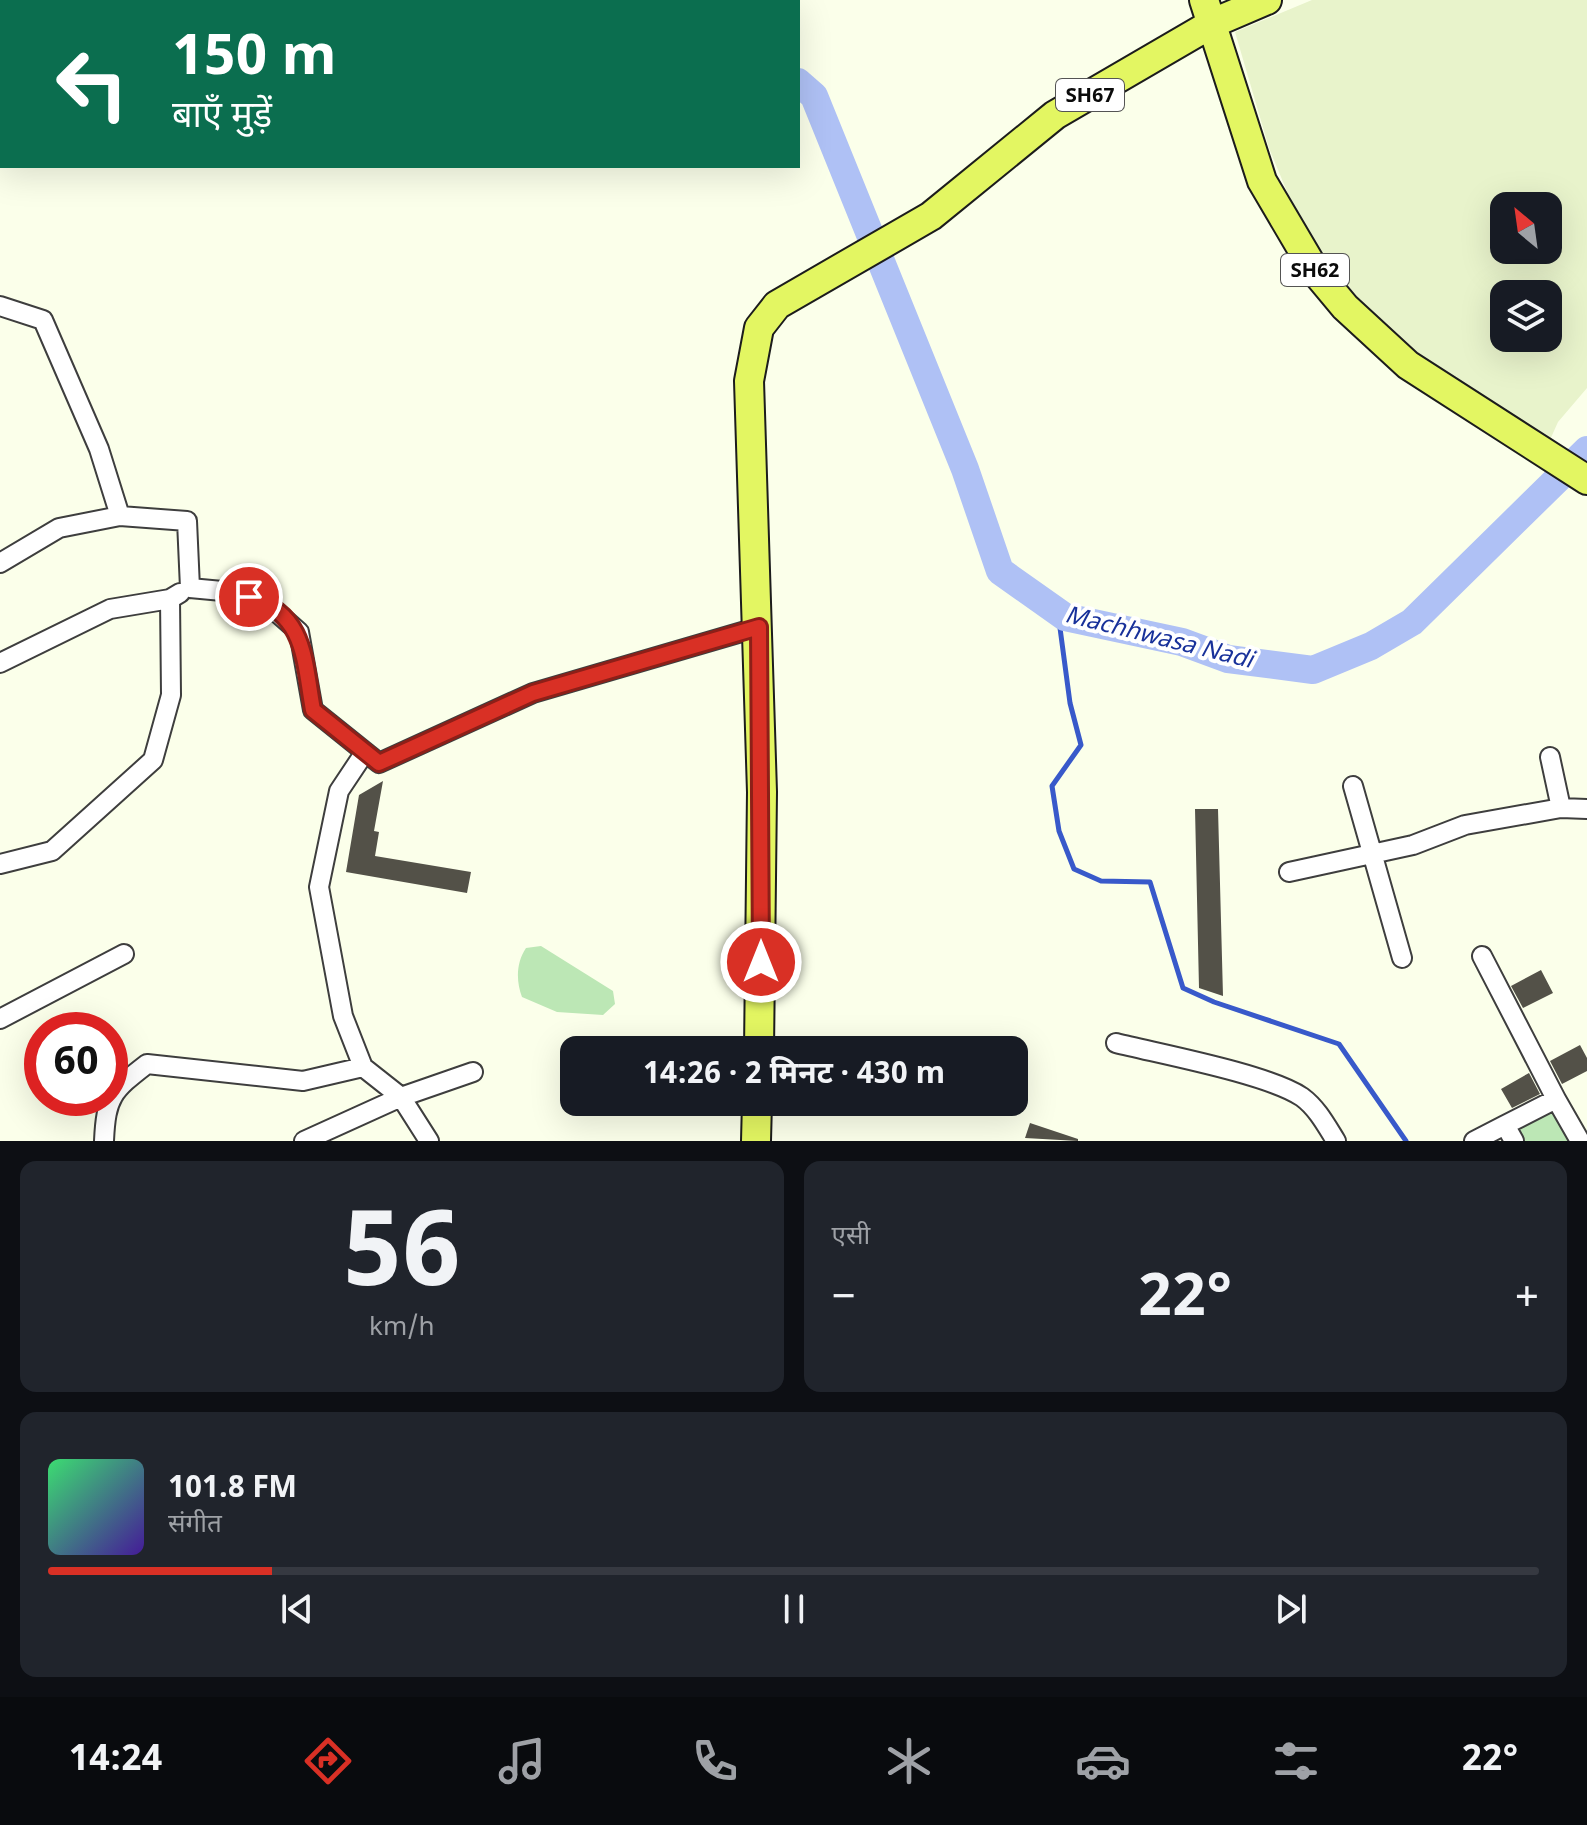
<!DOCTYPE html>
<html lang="hi">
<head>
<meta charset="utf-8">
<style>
  :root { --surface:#171b24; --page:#20242c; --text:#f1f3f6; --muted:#9ea1a6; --line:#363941; --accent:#d93025 }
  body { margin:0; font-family:Georgia,"Noto Sans Devanagari",serif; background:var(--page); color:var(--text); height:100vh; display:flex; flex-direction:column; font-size:30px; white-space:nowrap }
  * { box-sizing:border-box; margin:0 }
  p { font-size:26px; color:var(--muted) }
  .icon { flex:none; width:44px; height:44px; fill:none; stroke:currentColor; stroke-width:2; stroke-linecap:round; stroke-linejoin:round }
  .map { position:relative; height:1141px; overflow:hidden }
  .sheet { display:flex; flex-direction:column; gap:20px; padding:20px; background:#0d0f14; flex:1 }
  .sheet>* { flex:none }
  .guide { position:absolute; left:0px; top:0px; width:800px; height:168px; box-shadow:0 8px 32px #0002; background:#0b6e4f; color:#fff; overflow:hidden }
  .needle { width:52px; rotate:331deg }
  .controls { position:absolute; left:1490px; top:192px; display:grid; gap:16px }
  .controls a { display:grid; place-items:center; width:72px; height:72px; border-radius:16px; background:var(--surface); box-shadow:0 8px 32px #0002; font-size:40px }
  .speed { position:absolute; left:24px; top:1012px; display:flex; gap:16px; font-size:40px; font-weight:700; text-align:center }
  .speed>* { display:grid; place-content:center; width:104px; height:104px; border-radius:50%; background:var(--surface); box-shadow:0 8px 32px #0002; line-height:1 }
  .speed .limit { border:12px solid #d22; background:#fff; color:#111 }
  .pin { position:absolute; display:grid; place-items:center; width:68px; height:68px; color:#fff; margin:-34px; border:4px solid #fff; border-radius:50%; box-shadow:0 2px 8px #0007 }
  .me { position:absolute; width:88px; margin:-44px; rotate:0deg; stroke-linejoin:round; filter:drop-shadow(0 0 6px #0008) }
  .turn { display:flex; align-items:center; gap:28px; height:168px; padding:0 40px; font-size:36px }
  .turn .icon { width:104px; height:104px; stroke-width:2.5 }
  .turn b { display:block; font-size:56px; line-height:68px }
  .big { font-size:60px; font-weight:700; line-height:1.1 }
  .sheet .widget { flex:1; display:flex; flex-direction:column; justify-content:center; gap:12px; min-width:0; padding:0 28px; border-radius:16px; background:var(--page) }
  .sheet .dial { align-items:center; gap:0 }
  .dial b { font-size:104px; line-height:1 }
  .song { display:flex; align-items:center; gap:24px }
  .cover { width:96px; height:96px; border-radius:12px; background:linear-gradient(135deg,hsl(140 70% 55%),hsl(260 70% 35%)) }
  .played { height:8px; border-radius:4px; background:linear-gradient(90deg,var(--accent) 15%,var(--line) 15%) }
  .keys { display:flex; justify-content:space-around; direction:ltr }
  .heat { display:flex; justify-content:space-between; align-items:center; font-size:44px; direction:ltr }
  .sheet .tiles { flex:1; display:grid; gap:20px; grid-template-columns:1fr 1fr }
  .widget:last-child { grid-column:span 2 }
  .trip { position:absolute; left:560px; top:1036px; width:468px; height:80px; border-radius:16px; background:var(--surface); box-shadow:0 8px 32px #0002; font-weight:700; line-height:80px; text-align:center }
  .tab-bar { display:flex; height:128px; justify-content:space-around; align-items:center; background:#090b0e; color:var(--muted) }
  .tab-bar .icon { width:56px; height:56px }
  .tab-bar .on { color:var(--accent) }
  .tab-bar b { font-size:36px; color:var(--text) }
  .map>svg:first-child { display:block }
  .farmland { fill:#e8f3cb; fill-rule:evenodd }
  .green { fill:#bce7b5 }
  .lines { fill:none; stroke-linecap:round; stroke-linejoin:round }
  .stream { stroke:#3859ca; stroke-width:5 }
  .river { stroke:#afc1f5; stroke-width:28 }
  .building { fill:#535148 }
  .minor-casing { stroke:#3e3e3e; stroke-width:22 }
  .primary-casing { stroke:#1c1c1c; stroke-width:32 }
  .minor { stroke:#fff; stroke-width:18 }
  .primary { stroke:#e3f662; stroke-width:28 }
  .route-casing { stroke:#8d1f18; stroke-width:20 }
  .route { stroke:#d93025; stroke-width:14 }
  .labels { text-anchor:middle; stroke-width:8; stroke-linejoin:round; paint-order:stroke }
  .shield { fill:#fff; stroke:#545454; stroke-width:2 }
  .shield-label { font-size:20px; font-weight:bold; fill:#0b0b0b }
  .water-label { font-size:24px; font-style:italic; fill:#18319a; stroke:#fff }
</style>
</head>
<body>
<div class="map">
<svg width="1587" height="1141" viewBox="0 0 1587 1141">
  <rect width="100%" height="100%" fill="#fbffea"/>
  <path class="farmland" d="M1312 0H1587V388L1558 422 1549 442 1417 356 1361 302 1318 247 1288 194 1269 148 1235 32ZM1504 206H1548V250H1504ZM1504 294H1548V338H1504Z"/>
  <path class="green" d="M541 946 613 991 615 1004 603 1015 557 1012 522 997C516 981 516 963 526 948Z
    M1554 1103 1574 1141H1522L1513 1125Z"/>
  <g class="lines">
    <path class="stream" d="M1058 613 1070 703 1081 745 1052 786 1059 831 1074 869 1101 881 1150 882 1183 988 1214 1002 1339 1044 1406 1141"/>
    <path class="river" d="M704 0 706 2
      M798 82 814 96 965 469 1000 571 1065 617 1182 642 1228 659 1313 670 1371 646 1412 622 1587 450"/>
  </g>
  <path class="building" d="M383 781 374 831 379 832 375 856 471 872 467 893 346 872 359 795Z
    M1195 809H1218L1223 996 1199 988Z
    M1541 970 1553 993 1523 1008 1511 986Z
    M1580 1045 1587 1058V1071L1562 1084 1550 1061Z
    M1529 1073 1540 1094 1512 1108 1501 1089Z
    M1030 1123 1078 1139V1141L1025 1138Z"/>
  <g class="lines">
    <defs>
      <path id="minor" d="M0 3 2 4
        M0 306 43 320 99 449 120 516 187 521 190 588 233 592 265 602 299 632 313 710 379 763 533 693 759 627
        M0 563 59 528 120 516
        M0 663 110 609 170 599 180 593
        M365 752 339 791 319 887 343 1016 363 1067 401 1097 429 1141
        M1550 757 1561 808
        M1353 786 1402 958
        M0 864 52 851 153 760 171 695 170 599
        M1289 872 1413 845 1465 825 1561 808 1587 809
        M1482 956 1556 1099
        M0 1019 124 954
        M1116 1043C1160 1054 1268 1074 1302 1097 1317 1108 1326 1125 1336 1141
        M104 1141C106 1097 112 1091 147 1064L303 1081 363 1067
        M304 1141 401 1097 473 1072
        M1474 1141 1505 1125
        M1514 1141 1505 1125 1556 1099 1580 1141"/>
      <path id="primary" d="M1204 0 1262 181 1315 271 1345 307 1408 365 1587 480
        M759 1050 762 792 749 381 759 328 777 305 931 216 1055 115 1213 23 1267 0
        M756 1141 757 1102"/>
    </defs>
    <use href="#minor" class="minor-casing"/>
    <use href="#primary" class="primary-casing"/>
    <use href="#minor" class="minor"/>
    <use href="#primary" class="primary"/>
  </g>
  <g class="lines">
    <defs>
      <path id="route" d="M249 597C306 613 304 661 313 710L379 763 533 693 759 627 761 962"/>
    </defs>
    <use href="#route" class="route-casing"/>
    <use href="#route" class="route"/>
  </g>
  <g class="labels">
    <g class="shield">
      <rect x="1056" y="79" width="68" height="32" rx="6"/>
      <rect x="1281" y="254" width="68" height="32" rx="6"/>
    </g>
    <g class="shield-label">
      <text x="1090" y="102">SH67</text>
      <text x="1315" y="277">SH62</text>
    </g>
    <g class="water-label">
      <text transform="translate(1159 637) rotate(14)" y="8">Machhwasa Nadi</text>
    </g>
  </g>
</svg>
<div class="controls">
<a><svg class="needle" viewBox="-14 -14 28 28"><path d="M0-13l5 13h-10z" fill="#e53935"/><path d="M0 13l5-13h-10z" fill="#9ea1a6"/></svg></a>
<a><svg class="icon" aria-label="layers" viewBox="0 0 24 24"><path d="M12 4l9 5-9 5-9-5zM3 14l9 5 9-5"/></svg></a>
</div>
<div class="speed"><div class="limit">60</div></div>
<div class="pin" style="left:249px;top:597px;background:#d93025"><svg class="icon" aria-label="arrive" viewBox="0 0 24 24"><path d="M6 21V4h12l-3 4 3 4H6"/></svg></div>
<svg class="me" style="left:761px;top:962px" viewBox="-20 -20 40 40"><circle r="17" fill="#d93025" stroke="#fff" stroke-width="3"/><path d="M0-11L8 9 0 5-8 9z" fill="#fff"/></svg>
<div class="trip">14:26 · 2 मिनट · 430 m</div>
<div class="guide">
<div class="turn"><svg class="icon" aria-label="left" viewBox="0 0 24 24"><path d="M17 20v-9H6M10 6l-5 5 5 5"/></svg><div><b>150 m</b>बाएँ मुड़ें</div></div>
</div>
</div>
<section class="sheet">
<div class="tiles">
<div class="widget dial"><b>56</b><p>km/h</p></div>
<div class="widget"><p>एसी</p>
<div class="heat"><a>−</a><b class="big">22°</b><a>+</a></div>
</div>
<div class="widget">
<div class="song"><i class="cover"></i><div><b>101.8 FM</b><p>संगीत</p></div></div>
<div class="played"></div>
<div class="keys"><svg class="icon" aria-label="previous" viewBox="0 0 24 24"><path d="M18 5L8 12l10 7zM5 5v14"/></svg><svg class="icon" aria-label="pause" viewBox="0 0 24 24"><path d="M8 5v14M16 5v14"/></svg><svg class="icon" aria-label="next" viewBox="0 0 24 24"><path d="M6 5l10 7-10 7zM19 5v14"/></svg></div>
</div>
</div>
</section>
<nav class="tab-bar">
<b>14:24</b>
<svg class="icon on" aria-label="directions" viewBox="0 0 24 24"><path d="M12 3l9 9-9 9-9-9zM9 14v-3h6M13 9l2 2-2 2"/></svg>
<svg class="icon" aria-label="music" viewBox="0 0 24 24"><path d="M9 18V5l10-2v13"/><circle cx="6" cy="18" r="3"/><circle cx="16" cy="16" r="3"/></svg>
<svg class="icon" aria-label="phone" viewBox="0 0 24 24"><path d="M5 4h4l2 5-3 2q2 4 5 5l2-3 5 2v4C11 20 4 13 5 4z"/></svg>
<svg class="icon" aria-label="climate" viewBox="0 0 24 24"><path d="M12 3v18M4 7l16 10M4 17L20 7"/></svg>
<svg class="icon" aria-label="car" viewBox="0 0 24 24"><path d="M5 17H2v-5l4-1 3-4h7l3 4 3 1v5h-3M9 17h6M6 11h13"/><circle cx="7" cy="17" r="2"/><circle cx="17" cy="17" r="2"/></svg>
<svg class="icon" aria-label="filters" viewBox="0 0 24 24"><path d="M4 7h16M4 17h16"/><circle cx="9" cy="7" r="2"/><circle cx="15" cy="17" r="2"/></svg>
<b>22°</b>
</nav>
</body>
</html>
